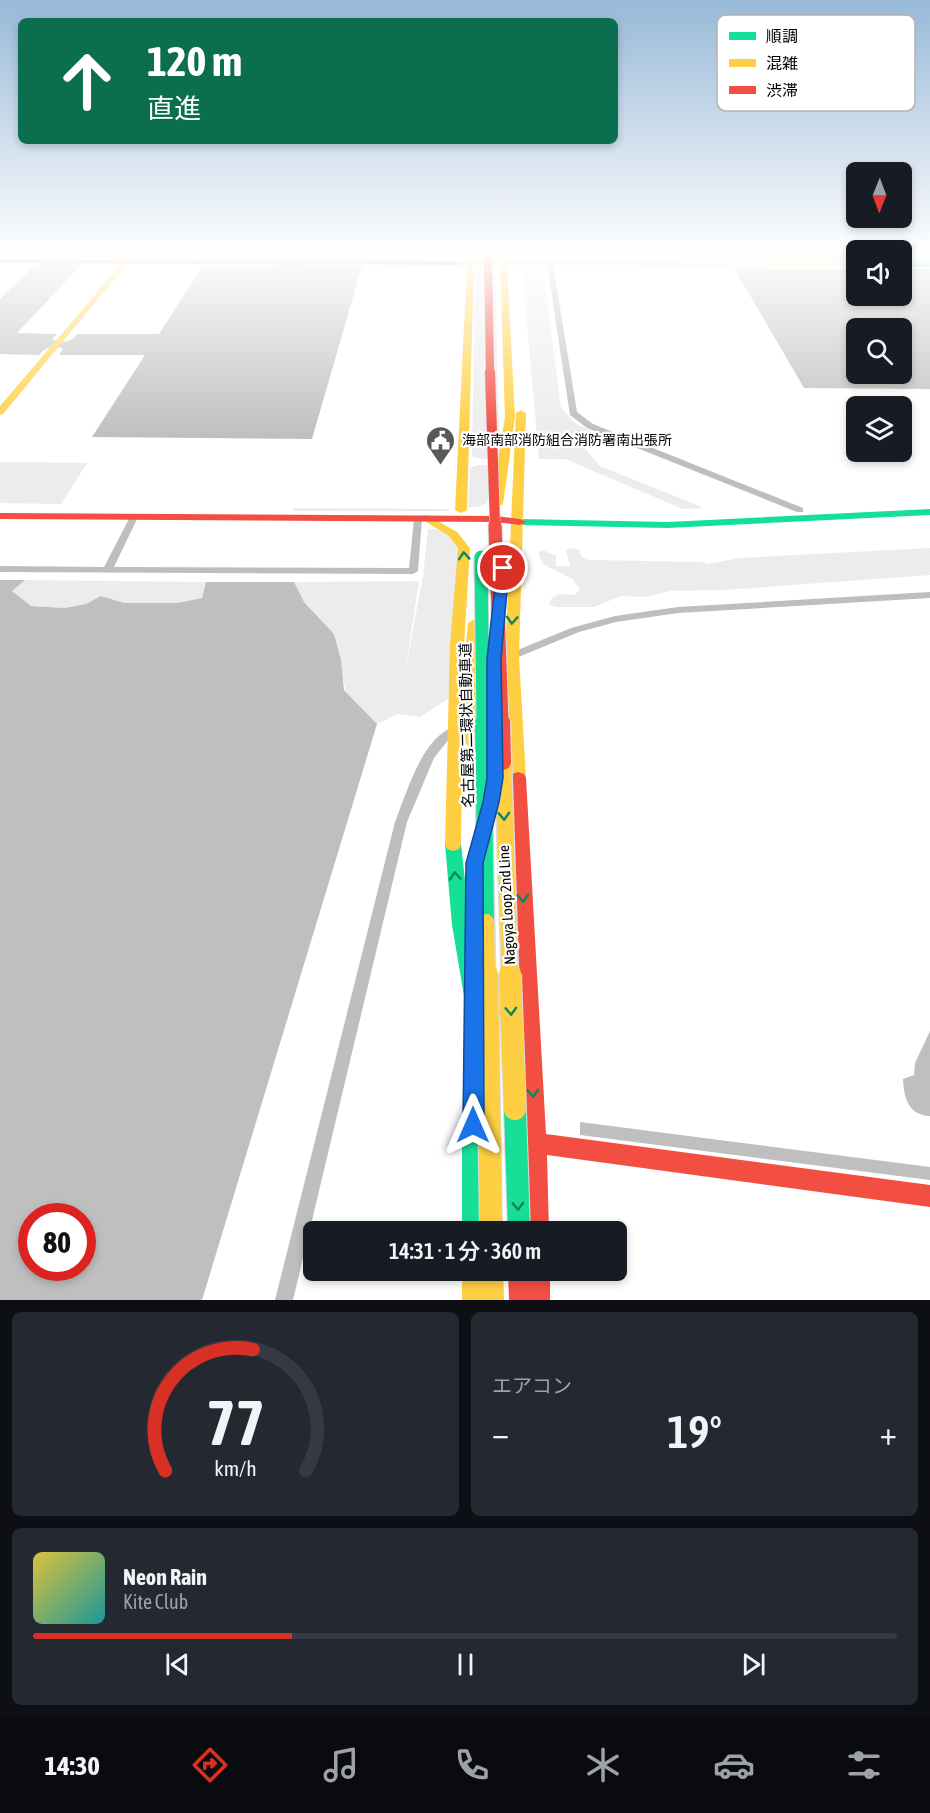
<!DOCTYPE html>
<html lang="ja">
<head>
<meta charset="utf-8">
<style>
  :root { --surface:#171b24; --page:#242831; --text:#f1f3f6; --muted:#9ea1a6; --line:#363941; --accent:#d93025 }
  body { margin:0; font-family:"Asap Condensed","Noto Sans JP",sans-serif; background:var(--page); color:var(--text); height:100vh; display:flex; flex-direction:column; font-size:22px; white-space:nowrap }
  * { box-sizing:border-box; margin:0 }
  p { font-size:20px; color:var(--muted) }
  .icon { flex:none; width:33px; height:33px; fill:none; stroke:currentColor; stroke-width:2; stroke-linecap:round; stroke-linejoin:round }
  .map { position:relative; height:1300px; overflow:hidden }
  .drawer { display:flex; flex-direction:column; gap:12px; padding:12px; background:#0d0f14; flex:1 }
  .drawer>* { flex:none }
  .hud { position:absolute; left:18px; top:18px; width:600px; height:126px; border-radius:9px; box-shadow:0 3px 9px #0003; background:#0b6e4f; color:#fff; overflow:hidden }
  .needle { width:39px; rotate:181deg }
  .fabs { position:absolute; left:846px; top:162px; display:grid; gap:12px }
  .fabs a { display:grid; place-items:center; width:66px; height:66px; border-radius:9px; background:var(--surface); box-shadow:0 3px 9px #0003; font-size:30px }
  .speed { position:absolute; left:18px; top:1203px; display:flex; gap:12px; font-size:30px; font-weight:700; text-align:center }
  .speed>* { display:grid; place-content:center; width:78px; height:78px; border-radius:50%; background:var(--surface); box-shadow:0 3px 9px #0003; line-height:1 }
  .speed .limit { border:9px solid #d22; background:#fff; color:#111 }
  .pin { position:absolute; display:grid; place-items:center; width:51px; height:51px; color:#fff; margin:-26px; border:3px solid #fff; border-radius:50%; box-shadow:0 2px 6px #0007 }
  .me { position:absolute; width:66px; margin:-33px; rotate:0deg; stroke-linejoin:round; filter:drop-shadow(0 0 4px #0008) }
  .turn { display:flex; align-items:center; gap:21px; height:126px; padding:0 30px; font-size:27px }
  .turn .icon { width:78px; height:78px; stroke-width:2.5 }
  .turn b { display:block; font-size:42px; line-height:51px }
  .big { font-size:45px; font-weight:600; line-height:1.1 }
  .drawer .widget { flex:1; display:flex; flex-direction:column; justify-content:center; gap:9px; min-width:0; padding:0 21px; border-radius:9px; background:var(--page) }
  .drawer .dial { align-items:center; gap:0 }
  .dial svg { height:156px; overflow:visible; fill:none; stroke:var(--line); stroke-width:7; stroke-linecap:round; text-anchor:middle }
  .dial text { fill:var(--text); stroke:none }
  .song { display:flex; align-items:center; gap:18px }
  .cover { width:72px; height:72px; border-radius:9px; background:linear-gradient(135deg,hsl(50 70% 55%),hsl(180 70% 35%)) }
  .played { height:6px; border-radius:3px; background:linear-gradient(90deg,var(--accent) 30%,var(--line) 30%) }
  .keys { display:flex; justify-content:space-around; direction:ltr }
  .heat { display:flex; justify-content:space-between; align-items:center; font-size:33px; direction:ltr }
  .drawer .tiles { flex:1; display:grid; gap:12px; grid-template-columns:1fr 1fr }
  .widget:last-child { grid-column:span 2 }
  .trip { position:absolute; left:303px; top:1221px; width:324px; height:60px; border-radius:9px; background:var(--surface); box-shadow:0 3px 9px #0003; font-weight:600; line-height:60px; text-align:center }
  .dock { display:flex; height:96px; justify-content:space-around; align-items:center; background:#090b0e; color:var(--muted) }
  .dock .icon { width:42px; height:42px }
  .dock .active { color:var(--accent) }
  .dock b { font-size:27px; color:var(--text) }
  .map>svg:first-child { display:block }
  .green { fill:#ececec }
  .water { fill:#bfbfbf; fill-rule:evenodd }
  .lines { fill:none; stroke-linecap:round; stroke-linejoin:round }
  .street { fill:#bebebe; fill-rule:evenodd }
  .fast { fill:#16e098; fill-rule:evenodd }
  .slow { fill:#ffcf43; fill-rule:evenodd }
  .jam { fill:#f24e42; fill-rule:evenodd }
  .fast-bridge-far2-casing { stroke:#dbdbdb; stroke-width:15; stroke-linecap:butt }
  .fast-bridge-far1-casing { stroke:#dbdbdb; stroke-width:19; stroke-linecap:butt }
  .fast-bridge-casing { stroke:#dbdbdb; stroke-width:24; stroke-linecap:butt }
  .slow-bridge-far1-casing { stroke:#dbdbdb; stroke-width:19; stroke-linecap:butt }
  .slow-bridge-casing { stroke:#dbdbdb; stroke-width:24; stroke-linecap:butt }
  .jam-bridge-far3-casing { stroke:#dbdbdb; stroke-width:9; stroke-linecap:butt }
  .jam-bridge-far2-casing { stroke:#dbdbdb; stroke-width:11; stroke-linecap:butt }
  .jam-bridge-far1-casing { stroke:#dbdbdb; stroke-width:15; stroke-linecap:butt }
  .jam-bridge-casing { stroke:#dbdbdb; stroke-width:19; stroke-linecap:butt }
  .fast-bridge-far2 { stroke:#16e098; stroke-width:13 }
  .fast-bridge-far1 { stroke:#16e098; stroke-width:16 }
  .fast-bridge { stroke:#16e098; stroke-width:22 }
  .slow-bridge-far1 { stroke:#ffcf43; stroke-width:16 }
  .slow-bridge { stroke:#ffcf43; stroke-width:22 }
  .jam-bridge-far3 { stroke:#f24e42; stroke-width:8 }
  .jam-bridge-far2 { stroke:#f24e42; stroke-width:10 }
  .jam-bridge-far1 { stroke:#f24e42; stroke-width:13 }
  .jam-bridge { stroke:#f24e42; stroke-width:16 }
  .oneway { stroke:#0d865b }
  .route { fill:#1a73e8; stroke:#114b97; stroke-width:1.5 }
  .labels { text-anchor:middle; stroke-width:4.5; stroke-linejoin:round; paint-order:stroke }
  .far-poi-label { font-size:14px; fill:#000; stroke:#fff; text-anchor:start }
  .street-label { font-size:15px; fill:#000; stroke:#fff }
  .key { fill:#fff; stroke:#b2b2b2; stroke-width:1.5 }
  .key-label { font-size:16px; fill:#000 }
</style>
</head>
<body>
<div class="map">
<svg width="930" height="1300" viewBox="0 0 930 1300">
  <rect width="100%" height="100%" fill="#fff"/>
  <path class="green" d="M478 266 495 267 500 458C491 460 479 460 472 456L475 268Z
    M522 267H543L561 408 575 423 599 435 582 445 600 466 704 508 683 509 565 459H539Z
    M0 462 87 463 61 504 0 503Z
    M478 465H496L487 502 482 506 468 508 470 468Z
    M294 508 449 509V511H293Z
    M428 529H437L463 543 455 694 420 717 397 714 377 724 346 692 334 634 304 602 294 582 419 581 405 672 423 576Z
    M571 548 579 550 582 557 588 560 703 562 708 564 739 558 930 548V575L725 590 671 591 644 597 621 596 594 607H556L549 604C553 592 563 594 574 595L580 590 573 579 543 564 538 552 543 550 556 556V566H570L566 550Z
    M25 580 206 582 202 598 177 603H124L101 596 86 604 65 608 31 606 12 591Z"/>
  <path class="water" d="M47 254H89L85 258 73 259 69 263 82 264 17 333 57 334 52 339C61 344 72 342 77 334H159L203 265 273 266 278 264 279 261 207 259 211 254H366L364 260H296L292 261 290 264 362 266 312 439 92 437 145 355H59L63 349C54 343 45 348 39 355L0 354V299L36 264 51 263 55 259 42 258Z
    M727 254H856V262H732Z
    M734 268 856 269V296H902V269H930V389L804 388ZM902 328V374H856V328Z
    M0 580H25L12 591 31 606 65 608 86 604 101 596 124 603H177L202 598 206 582H294L304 602 334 634 341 660 344 690 377 724 202 1300H0ZM82 1216V1268H32V1216Z
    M930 1031V1116C908 1115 904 1098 903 1079L914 1075 915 1063Z
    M580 1122 930 1167V1180L580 1135Z"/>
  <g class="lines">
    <path class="street" d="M550 262 553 264 577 412 593 424 803 508V512H797L587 428 570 415 547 264Z
      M134 514 138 517 114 567 409 568 414 519 418 516 422 519 418 571 413 574 0 572V566L104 567 130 517Z
      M930 592V598L678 613 616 622 579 632 516 658 512 659 507 656 508 654 571 628 615 616 678 607Z
      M455 726 459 727 461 730 449 739 434 758 407 822 293 1300H275L395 822C407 792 422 737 455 726Z"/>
    <path class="fast" d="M902 263H930V267H902Z
      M930 509V515L668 528 520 525 514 522 520 519 668 522Z
      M453 837 459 839 461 844 470 925 484 996 481 1002 474 1005 467 1002 464 996 452 925 445 844 447 839Z
      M473 1119 481 1122 484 1130 486 1232H462V1130L465 1122Z"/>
    <path class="slow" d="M469 254H473L474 261H500V254H506L507 261 856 263V267L507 265 515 417 503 504 497 507 491 504 505 417 500 265H474L467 510 461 513 455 510 467 265 457 263 467 261Z
      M127 257 132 258 3 414 0 415V406Z
      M521 410 526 413 519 656 526 778 524 782 518 784 512 782 510 778 505 656 516 413Z
      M427 515 457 532 470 548 464 645 461 844 459 849 453 851 447 849 445 844 450 645 458 548 449 536 423 520V516Z
      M475 619 482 623 479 653 481 742 478 746H468L465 742V653L468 623Z
      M462 1270H503L504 1300H462Z"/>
    <path class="jam" d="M0 259 461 261 465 263 461 265 0 263Z
      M0 513 495 516 520 519 526 522 520 525 495 522 0 519Z
      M518 772 524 774 526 778 546 1134 930 1185V1207L547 1155 549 1232H525V1143L510 778 512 774Z
      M508 1270H550V1300H509Z"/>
    <defs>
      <path id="fast-bridge-far2" d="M481 557 483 723"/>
      <path id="fast-bridge-far1" d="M483 722 486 922"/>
      <path id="fast-bridge" d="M515 1109 519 1232"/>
      <path id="slow-bridge-far1" d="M503 762 510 976
        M486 922 487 976"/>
      <path id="slow-bridge" d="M487 974 491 1232
        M510 974 515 1109"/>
      <path id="jam-bridge-far3" d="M488 254 490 373"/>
      <path id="jam-bridge-far2" d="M490 372 495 526"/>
      <path id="jam-bridge-far1" d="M495 525 502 723"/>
      <path id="jam-bridge" d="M502 722 503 762"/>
    </defs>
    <use href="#fast-bridge-far2" class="fast-bridge-far2-casing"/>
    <use href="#fast-bridge-far1" class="fast-bridge-far1-casing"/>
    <use href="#fast-bridge" class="fast-bridge-casing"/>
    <use href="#slow-bridge-far1" class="slow-bridge-far1-casing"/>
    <use href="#slow-bridge" class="slow-bridge-casing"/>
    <use href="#jam-bridge-far3" class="jam-bridge-far3-casing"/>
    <use href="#jam-bridge-far2" class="jam-bridge-far2-casing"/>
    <use href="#jam-bridge-far1" class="jam-bridge-far1-casing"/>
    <use href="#jam-bridge" class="jam-bridge-casing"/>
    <use href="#fast-bridge-far2" class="fast-bridge-far2"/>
    <use href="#fast-bridge-far1" class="fast-bridge-far1"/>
    <use href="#fast-bridge" class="fast-bridge"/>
    <use href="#slow-bridge-far1" class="slow-bridge-far1"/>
    <use href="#slow-bridge" class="slow-bridge"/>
    <use href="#jam-bridge-far3" class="jam-bridge-far3"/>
    <use href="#jam-bridge-far2" class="jam-bridge-far2"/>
    <use href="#jam-bridge-far1" class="jam-bridge-far1"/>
    <use href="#jam-bridge" class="jam-bridge"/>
  </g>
  <defs><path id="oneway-chevron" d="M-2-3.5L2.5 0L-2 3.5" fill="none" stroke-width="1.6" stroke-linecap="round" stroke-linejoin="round" transform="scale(1.5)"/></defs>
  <g class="oneway">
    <use href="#oneway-chevron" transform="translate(464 556) rotate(-94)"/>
    <use href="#oneway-chevron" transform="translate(512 620) rotate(94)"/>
    <use href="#oneway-chevron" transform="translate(504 816) rotate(88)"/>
    <use href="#oneway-chevron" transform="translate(455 876) rotate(-95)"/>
    <use href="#oneway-chevron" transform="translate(523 898) rotate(87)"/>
    <use href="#oneway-chevron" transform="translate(511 1011) rotate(88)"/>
    <use href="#oneway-chevron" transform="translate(533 1093) rotate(87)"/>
    <use href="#oneway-chevron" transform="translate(518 1206) rotate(88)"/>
  </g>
  <linearGradient id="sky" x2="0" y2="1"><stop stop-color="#97b8d8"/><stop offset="0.58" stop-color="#fff"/><stop offset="1" stop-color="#fff" stop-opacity="0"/></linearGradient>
  <rect width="930" height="436" fill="url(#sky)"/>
  <path class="route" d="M503 565 509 568 501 659 503 778 499 802 483 863 484 1125 481 1133 473 1136 466 1133 463 1125 466 863 483 802 487 778V659L497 568Z"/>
  <defs>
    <symbol id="civic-pin" viewBox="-11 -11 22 30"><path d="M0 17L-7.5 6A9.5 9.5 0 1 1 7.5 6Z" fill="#595959" stroke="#fff"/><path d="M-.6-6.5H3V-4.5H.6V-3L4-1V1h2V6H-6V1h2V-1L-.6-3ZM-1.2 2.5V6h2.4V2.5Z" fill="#fff"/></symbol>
  </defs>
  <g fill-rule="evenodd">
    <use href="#civic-pin" x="424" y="424" width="33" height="45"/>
  </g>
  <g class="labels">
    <g class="far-poi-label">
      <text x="462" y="445">海部南部消防組合消防署南出張所</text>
    </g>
    <g class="street-label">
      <text transform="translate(467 725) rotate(-91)" y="5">名古屋第二環状自動車道</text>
      <text transform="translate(507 905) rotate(-93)" y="5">Nagoya Loop 2nd Line</text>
    </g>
  </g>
  <rect x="717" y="15" width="198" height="96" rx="9" class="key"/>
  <rect x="729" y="32" width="27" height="8" fill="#16e098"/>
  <rect x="729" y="59" width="27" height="8" fill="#ffcf43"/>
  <rect x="729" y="86" width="27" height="8" fill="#f24e42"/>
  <g class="key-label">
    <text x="766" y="42">順調</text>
    <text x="766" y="69">混雑</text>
    <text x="766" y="96">渋滞</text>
  </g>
</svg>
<div class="fabs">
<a><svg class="needle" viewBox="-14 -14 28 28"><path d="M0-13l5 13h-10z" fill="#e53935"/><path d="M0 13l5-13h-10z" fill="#9ea1a6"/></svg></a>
<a><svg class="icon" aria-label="sound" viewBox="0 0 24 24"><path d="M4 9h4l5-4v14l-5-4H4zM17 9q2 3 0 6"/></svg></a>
<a><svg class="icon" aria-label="search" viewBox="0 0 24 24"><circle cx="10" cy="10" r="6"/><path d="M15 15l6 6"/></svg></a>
<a><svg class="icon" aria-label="layers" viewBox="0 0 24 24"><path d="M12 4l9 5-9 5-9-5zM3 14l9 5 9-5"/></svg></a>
</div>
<div class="speed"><div class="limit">80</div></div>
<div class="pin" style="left:503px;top:568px;background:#d93025"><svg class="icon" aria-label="arrive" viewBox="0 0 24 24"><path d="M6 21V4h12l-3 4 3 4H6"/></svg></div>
<svg class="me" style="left:473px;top:1125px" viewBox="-20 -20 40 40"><path d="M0-17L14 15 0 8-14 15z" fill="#1a73e8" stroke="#fff" stroke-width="4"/></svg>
<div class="trip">14:31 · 1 分 · 360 m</div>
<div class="hud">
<div class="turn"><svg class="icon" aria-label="ahead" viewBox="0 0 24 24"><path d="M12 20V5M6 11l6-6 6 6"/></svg><div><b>120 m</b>直進</div></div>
</div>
</div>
<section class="drawer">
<div class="tiles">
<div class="widget dial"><svg viewBox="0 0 100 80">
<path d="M14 69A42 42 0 1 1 86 69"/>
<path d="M14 69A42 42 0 0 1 59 7" stroke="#d93025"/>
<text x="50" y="56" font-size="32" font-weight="700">77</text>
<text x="50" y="72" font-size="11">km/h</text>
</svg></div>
<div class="widget"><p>エアコン</p>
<div class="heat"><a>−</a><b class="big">19°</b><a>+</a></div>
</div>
<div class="widget">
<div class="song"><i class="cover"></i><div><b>Neon Rain</b><p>Kite Club</p></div></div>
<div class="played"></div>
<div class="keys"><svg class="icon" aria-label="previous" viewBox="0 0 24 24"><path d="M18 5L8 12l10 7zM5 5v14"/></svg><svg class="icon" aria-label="pause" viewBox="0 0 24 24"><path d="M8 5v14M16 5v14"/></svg><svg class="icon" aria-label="next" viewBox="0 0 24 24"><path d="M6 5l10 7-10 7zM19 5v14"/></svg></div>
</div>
</div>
</section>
<nav class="dock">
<b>14:30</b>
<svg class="icon active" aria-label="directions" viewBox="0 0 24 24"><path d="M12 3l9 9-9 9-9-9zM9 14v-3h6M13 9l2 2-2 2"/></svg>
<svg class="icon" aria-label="music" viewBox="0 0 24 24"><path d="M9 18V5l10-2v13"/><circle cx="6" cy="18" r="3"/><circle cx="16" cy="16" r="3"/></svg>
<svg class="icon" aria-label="phone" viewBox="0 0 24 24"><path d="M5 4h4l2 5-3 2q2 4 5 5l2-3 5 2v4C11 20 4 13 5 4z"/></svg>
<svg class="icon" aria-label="climate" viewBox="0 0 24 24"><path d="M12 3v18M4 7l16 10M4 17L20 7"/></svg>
<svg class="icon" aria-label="car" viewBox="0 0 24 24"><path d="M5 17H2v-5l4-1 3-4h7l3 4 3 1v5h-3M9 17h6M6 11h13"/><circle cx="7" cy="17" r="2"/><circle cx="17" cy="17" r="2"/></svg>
<svg class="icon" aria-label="filters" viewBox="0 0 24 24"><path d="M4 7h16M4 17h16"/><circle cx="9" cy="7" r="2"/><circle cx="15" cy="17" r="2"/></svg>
</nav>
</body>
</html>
